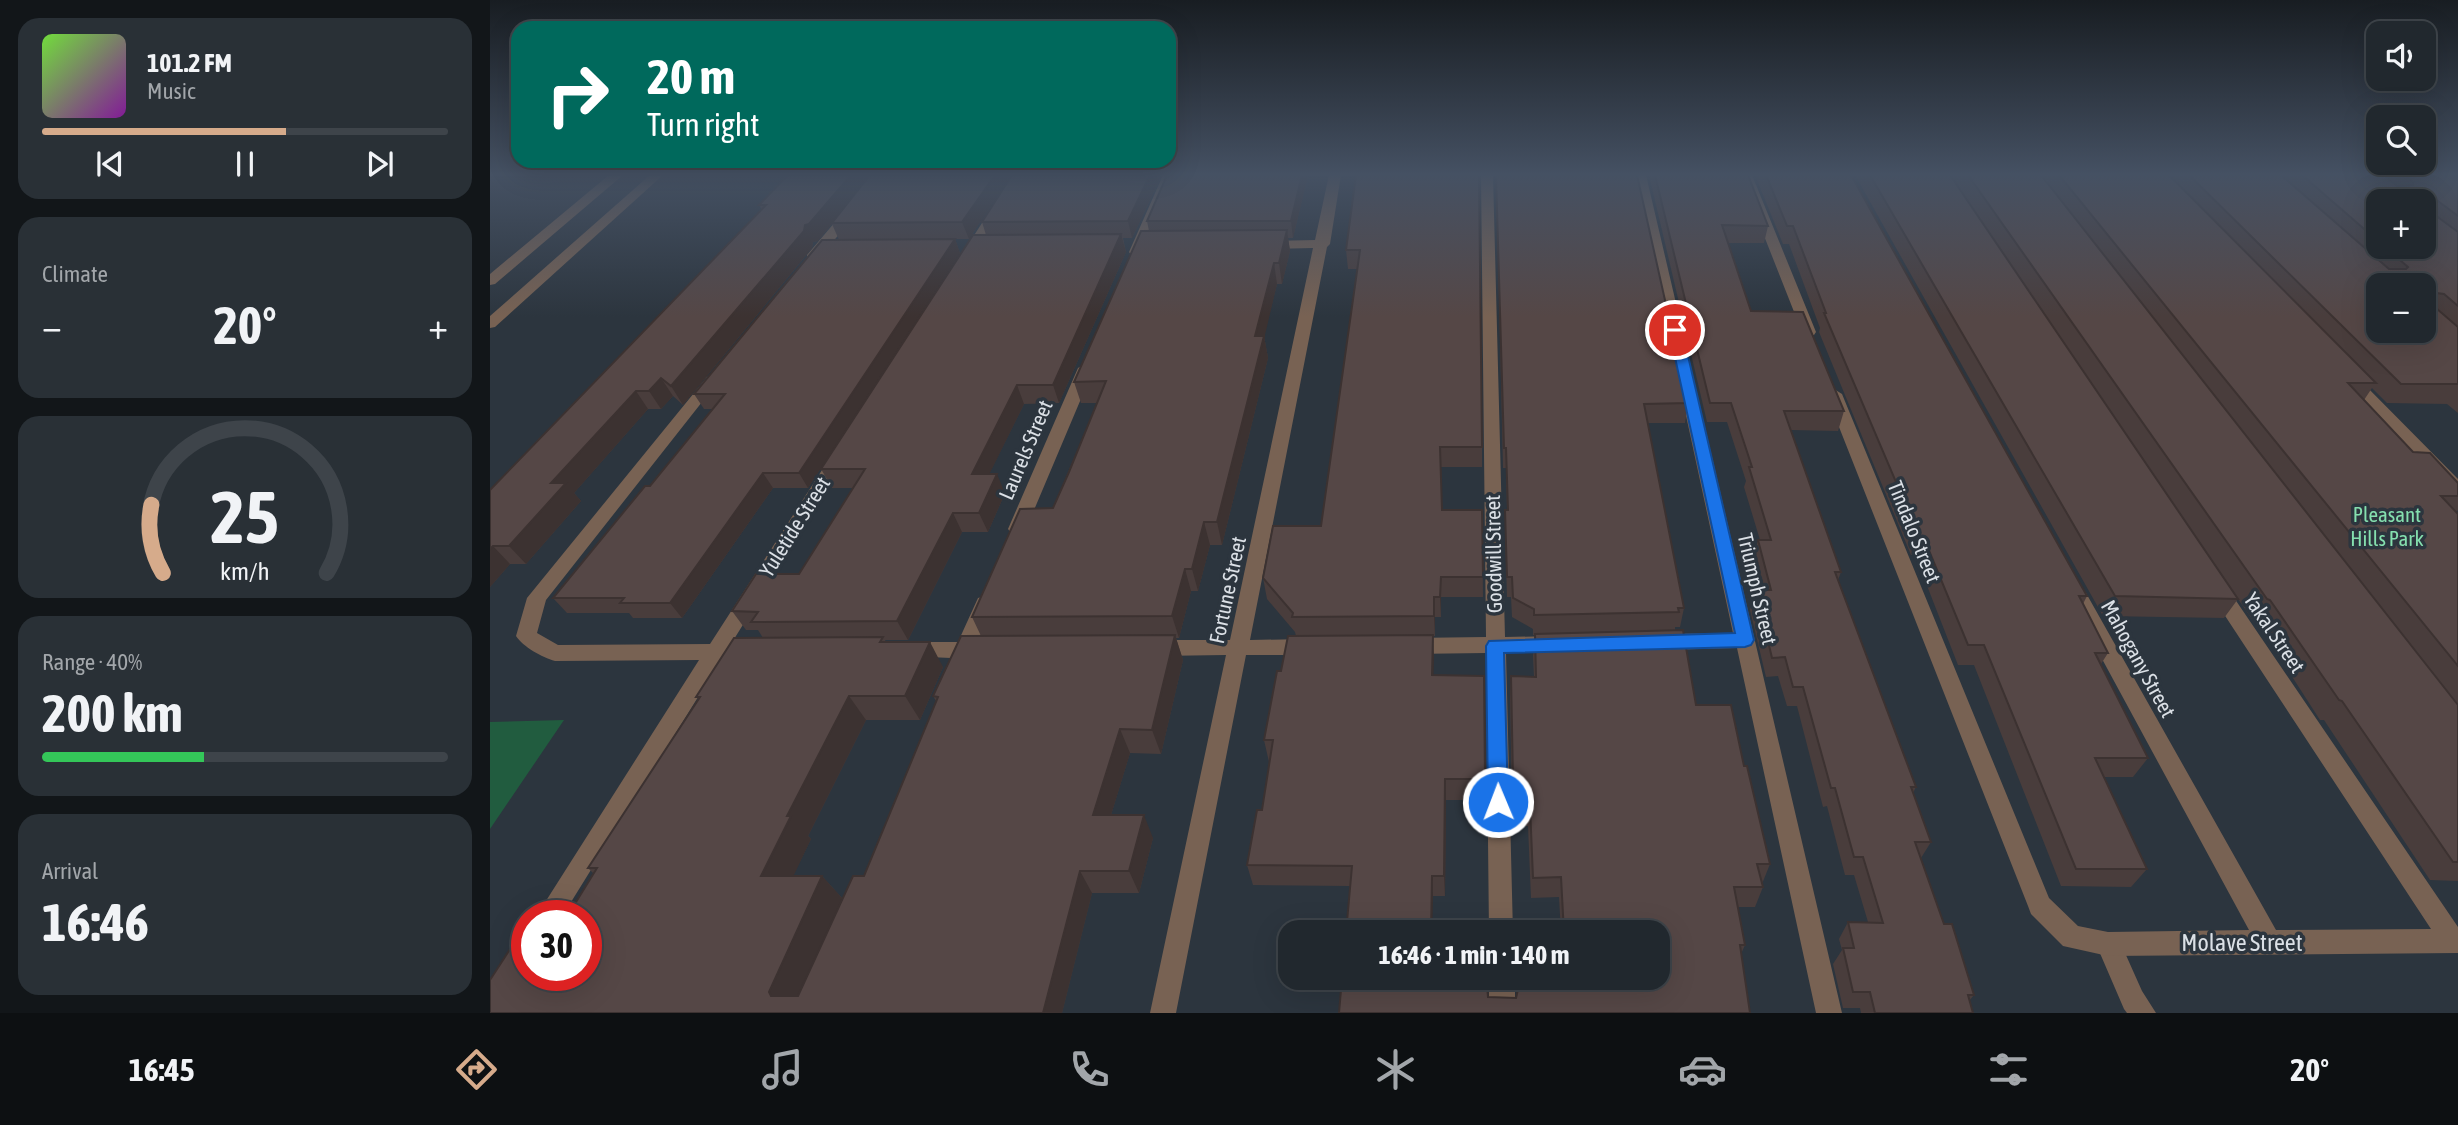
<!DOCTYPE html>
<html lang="en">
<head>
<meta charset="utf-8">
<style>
  :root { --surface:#21282e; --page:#293036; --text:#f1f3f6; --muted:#a2a6aa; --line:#3e444a; --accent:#d6ab8b }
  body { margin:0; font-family:"Asap Condensed",sans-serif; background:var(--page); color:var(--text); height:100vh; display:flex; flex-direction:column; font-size:26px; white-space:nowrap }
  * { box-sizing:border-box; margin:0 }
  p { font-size:23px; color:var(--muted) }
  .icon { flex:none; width:38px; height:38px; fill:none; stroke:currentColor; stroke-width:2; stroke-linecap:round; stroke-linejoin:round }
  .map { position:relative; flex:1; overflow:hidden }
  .panel { display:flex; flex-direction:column; gap:18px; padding:18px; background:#121619; width:490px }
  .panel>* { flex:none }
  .banner { position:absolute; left:21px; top:21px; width:665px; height:147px; border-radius:21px; box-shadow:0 7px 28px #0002,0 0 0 2px var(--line); background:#00695c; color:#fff; overflow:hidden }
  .fabs { position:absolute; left:1876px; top:21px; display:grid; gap:14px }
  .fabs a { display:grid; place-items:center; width:70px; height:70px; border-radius:14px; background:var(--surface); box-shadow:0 7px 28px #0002,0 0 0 2px var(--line); font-size:35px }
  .speed { position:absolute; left:21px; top:900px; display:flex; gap:14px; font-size:35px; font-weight:700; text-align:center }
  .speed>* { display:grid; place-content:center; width:91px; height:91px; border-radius:50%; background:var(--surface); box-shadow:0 7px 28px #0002,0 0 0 2px var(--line); line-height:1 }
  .speed .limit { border:10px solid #d22; background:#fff; color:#111 }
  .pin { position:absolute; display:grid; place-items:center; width:60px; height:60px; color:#fff; margin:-30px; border:4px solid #fff; border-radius:50%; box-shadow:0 2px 7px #0007 }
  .me { position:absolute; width:77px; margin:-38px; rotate:359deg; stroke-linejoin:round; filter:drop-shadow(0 0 5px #0008) }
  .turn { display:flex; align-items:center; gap:24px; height:147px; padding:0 21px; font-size:32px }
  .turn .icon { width:91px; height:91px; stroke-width:2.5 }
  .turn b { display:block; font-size:49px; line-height:60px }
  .big { font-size:52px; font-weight:700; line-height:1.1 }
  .panel .card { flex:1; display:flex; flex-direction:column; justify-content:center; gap:10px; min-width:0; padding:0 24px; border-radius:21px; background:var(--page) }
  .panel .dial { align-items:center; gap:0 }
  .dial svg { height:182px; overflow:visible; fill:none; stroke:var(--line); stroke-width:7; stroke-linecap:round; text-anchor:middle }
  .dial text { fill:var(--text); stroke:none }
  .song { display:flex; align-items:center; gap:21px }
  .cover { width:84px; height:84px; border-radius:10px; background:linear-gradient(135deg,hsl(100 70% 55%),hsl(290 70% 35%)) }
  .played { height:7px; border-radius:4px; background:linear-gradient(90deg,var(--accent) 60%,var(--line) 60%) }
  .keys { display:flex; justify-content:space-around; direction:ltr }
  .heat { display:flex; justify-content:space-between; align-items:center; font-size:38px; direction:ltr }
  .charge { height:10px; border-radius:5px; background:linear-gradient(90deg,#34c759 40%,var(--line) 0) }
  .trip { position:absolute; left:788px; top:920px; width:392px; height:70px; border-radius:21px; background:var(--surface); box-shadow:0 7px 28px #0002,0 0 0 2px var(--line); font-weight:700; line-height:70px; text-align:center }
  .dock { display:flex; height:112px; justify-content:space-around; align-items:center; background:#0d1012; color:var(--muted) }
  .dock .icon { width:49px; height:49px }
  .dock .on { color:var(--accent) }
  .dock b { font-size:32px; color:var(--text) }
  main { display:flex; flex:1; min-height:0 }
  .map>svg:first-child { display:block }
  .green { fill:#215c3f }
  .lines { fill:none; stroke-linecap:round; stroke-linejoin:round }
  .service { fill:#786253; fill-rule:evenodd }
  .minor { fill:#786253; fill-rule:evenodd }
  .tertiary { fill:#786253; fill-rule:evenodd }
  .wall { fill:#493d3c; fill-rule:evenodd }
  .shaded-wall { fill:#3c3231 }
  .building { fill:#554746; stroke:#3c3231; stroke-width:2; fill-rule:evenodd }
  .route { fill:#1a73e8; stroke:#114b97; stroke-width:2 }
  .labels { text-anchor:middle; stroke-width:7; stroke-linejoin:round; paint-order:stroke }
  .street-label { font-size:21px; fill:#dbe0e6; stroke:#2c353e }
  .park-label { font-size:21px; fill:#85e0af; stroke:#2c353e }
  .near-street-label { font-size:24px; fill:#dbe0e6; stroke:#2c353e }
</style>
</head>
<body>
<main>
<section class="panel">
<div class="card">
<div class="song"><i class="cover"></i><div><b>101.2 FM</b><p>Music</p></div></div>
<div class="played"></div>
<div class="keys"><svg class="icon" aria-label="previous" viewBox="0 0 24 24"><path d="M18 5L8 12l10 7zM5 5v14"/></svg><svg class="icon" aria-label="pause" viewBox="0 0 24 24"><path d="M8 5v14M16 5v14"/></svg><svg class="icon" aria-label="next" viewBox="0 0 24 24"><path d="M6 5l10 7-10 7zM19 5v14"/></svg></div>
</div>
<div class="card"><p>Climate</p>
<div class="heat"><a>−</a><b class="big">20°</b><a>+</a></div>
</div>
<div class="card dial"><svg viewBox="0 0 100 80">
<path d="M14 69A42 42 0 1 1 86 69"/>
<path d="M14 69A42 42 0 0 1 9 39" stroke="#d6ab8b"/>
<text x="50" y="56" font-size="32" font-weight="700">25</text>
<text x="50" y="72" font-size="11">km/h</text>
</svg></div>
<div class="card"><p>Range · 40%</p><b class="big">200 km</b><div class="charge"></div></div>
<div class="card"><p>Arrival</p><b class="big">16:46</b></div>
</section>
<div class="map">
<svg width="1968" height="1013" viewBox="0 0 1968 1013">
  <rect width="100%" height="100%" fill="#2c353e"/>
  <path class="green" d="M74 720 0 829V722Z"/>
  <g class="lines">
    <path class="service" d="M119 175H133L5 284 0 285V274Z
      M160 175H173L5 327 0 328V316Z
      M1618 932 1627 935 1652 991 1666 1013H1637L1634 1009 1606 944 1609 935Z"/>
    <path class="minor" d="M385 175H398L327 261H317V255Z
      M523 175H535L484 257H474L472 254Z
      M673 175H685L653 252 646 256 641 255 639 252Z
      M839 175H851L840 244 837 247 760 640 818 639 825 641 828 647 825 653 818 655H756L686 1013H660L736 655 668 656 661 654 658 648 661 642 668 640H740L823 248 775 249 768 245 775 241 825 240Z
      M991 175H1003L1015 637 1067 636 1074 638 1077 644 1074 650 1067 652 1016 653 1023 933H999L996 653 920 654 913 652 910 646 913 640 920 638 996 637Z
      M1144 175H1156L1352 1013H1326L1247 648 1172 650 1165 648 1162 642 1165 636 1172 634 1243 633Z
      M1250 175H1262L1326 332 1324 335 1319 336 1312 332Z
      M596 363 604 368 536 529 533 533H521L518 529 588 368Z
      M222 375 227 377 230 380 227 383 56 600 47 633 68 645 220 644 343 453 349 451 357 457 241 644 265 646 268 652 265 658 231 660 73 915H47L209 660 65 661C52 657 33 647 26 636L37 598 217 377Z
      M1344 389 1352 394 1559 898 1588 926 1618 932 1759 930 1579 598 1582 593 1589 591 1596 593 1786 930 1941 929 1722 596 1720 591 1722 586H1736L1968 927V953L1618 956 1573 946 1541 914 1538 906 1336 394Z
      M495 596 502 598 505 603 487 643 493 644 496 650 493 656 481 658 478 663 471 665 464 663 461 658 416 656 413 650 416 644 423 642H468L488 598Z
      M999 978H1025V1013H999Z"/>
    <path class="tertiary" d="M1861 374 1866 376 1968 479V495L1962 493 1856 382 1853 379Z"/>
  </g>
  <path class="wall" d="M521 175 479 239H465L470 253 318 488H283L192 618H143L139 613H77L63 598 160 486 223 409H214L204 394 349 240 342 224 328 241 323 242 322 248 193 405 183 396 171 409H158L84 493 91 501 36 564H20L0 587V490L272 210 269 205Z
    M522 175H672L642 238H633L636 252 569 403 534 404 499 474 515 493 498 532H472L418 640H395L396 642 453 667 430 720H376L318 836 321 839 303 876H332L352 898 325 958 374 876 446 701 443 696 491 636 482 617 563 508 607 403H591L584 382 659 231 657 221 677 175H818L803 238H798L800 251 792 284H787L774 336 778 358 732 545H720L708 591H701L689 638H686L693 660 671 754 640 753 621 815 663 838 649 893H602L572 1013H0L96 975 104 874 98 868 209 700 206 697 273 638 268 630H256L242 611 309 574 363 488H342L331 469 496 235 492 222Z
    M866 175 992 447V467H951L952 510H992L993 597H951V617H945V636H943V675L995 779V800H956L955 896H943L860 886 763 885 757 865 772 810 779 762 774 740 791 671 806 636 805 632 777 599 773 578 831 526 867 269H858L856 250Z
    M1006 175 1198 403 1195 423H1158L1194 608 1190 627H1185V630L1206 705 1254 766 1280 864 1272 884 1273 887 1265 907H1248L1255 945 1251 954 1260 1013H849L852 978H941V985L998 997 1026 998 1029 985 1028 978H1167V933H1071L1069 897 1041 898 1038 826H1032L1031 800H1022L1020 698 1021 676 1044 677 1043 656 1045 635H1043V629L1022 617 1021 597H1017L1015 530V510H1017L1016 468H1013Z
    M1159 175H1258L1278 226 1274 243H1238L1261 311 1354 411 1348 431 1301 430 1351 572 1348 580 1426 787 1423 793 1441 842 1431 858 1454 924 1484 995 1479 1001 1483 1013H1371L1370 1008H1353L1343 964 1352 950 1349 939 1358 922H1378L1364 875H1355L1337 806 1333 807 1307 706H1297L1288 676 1276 677 1260 610 1266 590H1270L1263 559 1268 540H1270L1254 487 1256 481 1237 422H1217Z
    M1265 175H1361L1597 596 1593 604 1618 653 1611 664 1658 758 1643 777H1614L1657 869 1641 887 1571 886 1484 665H1468L1425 555H1421L1329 332 1330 328 1299 244H1293Z
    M1365 175H1968V413L1957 404 1897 403 1882 388 1874 400 1923 452 1968 483V510L1966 512 1968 514V881L1940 880 1834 720H1830L1765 619H1762L1748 599 1734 618 1613 616ZM1888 201 1934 247H1888Z"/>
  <path class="shaded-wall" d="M361 175H382L328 241 323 242 322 248 193 405 181 386 315 225Z
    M505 175H521L479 239 472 222Z
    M660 175H672L642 238 638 221Z
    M812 175H818L803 238 801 221Z
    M797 230 800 251 792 284 789 263Z
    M631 234 636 252 569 403 563 385Z
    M465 239 470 253 318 488 309 473Z
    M784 263 787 284 774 339V336L778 358 732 545 727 522 765 336Z
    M171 378 183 396 171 409 159 391Z
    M527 385 534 404 490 493 482 474Z
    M146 391 158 409 84 493 91 501 36 564 19 546 61 483Z
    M273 473 283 488 192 618 180 603Z
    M507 474 515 493 498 532 489 513Z
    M463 513 472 532 418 640 407 621Z
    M714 522 720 545 708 591 702 569Z
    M3 546 20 564 0 587V549Z
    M695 569 701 591 689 638 682 616Z
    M951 577V617L950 597Z
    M944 597 945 617V636L944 616Z
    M685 635 693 660 671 754 662 730Z
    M943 635 944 657 943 697 942 675Z
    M440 642 453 667 430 720 415 696Z
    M359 696 376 720 318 836 321 839 293 898 271 876 297 816Z
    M630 729 640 753 614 838 603 815Z
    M955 779 956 800 955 896 954 876Z
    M654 815 663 838 649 893 639 871Z
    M590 871 602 893 572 1013H553Z
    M332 876 352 898 302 1012 281 996 279 992Z
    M942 876 943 896 942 933H941Z"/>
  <path class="building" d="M298 175H361L319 224 315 225 314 231 181 386 171 378 159 391H146L61 483H76L19 546H3L0 549V490L276 205H269Z
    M380 175H505L472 222 342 223Z
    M522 175H660L638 221 492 222Z
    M677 175H812L801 221H657Z
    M866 175H989L992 447H950L952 510H992L993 577H951L950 597H944V616L802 617 803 613 773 578 783 526H831L870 250H856Z
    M1006 175H1147L1198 403 1154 404 1194 608H1188L1189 612 1044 615V609L1023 598 1022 577H1017L1015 510H1018L1016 448H1014Z
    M1165 175H1258L1278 226 1232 225 1261 311 1313 312 1354 411H1294L1351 572H1345L1426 787H1421L1441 842H1425L1454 924H1462L1484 995H1478L1483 1013H1385L1380 992H1363L1353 948H1364L1358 922 1393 923 1373 857H1364L1345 788H1341L1313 687H1303L1295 657 1282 658 1266 590H1281L1268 540H1281L1259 467H1262L1241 403H1220Z
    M1276 175H1361L1597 596H1589L1618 653H1605L1658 758H1605L1657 869H1586L1494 645H1478L1433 536H1429L1334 313H1336L1303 226H1297Z
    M1380 175H1460L1748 599 1625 596Z
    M1478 175H1551L1968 705V862H1963L1852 701 1849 700 1780 600 1777 599Z
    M1569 175H1679L1886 383H1858L1923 452 1940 453 1968 483V496H1951L1968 514V666Z
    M1699 175H1791L1899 269H1916L1918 267 1895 247H1934V201H1888V241L1812 175H1894L1907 186 1923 185V182L1915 175H1968V216L1948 201 1944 202 1945 215 1968 232V306L1954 294 1946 293V308L1968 327V384H1911ZM1888 285H1934V331H1888Z
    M797 230 789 263H784L765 336H774L727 522H714L702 569H695L682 616 482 617 530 509 563 508 579 472 616 381 584 382 651 231Z
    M631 234 563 385H527L482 474H507L489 513H463L407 621 261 622 268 612 242 611 266 574H309L375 469H331L483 235Z
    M465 239 309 473H273L180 603H130L134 598H63L155 486H160L235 394H204L332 240Z
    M1193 630 1206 705H1241L1254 766H1257L1280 864H1267L1273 887H1244L1255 945H1250L1260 1013H849L852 978H939V985H997L998 997 1026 998 1029 985H1032L1031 978H1167V933H1074L1071 877 1043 878 1040 806 1033 805 1032 779H1023L1021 676 1046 677 1045 634Z
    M685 635 662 730 630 729 603 815H654L639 871H590L553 1013H0V980L24 943H37V975H96V915H78L107 868H98L210 697H206L244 638 393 637 390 642H440L415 696H359L297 816H301L271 876H332L279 992 281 996H308L363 876H374L448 697 443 696 471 636Z
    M943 635 942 675 994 676 995 779H955L954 876H942L941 933H856L862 866 757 865 767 810H772L783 740H774L787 671H791L798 636Z"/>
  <linearGradient id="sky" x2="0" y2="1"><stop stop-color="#181d22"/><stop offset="0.55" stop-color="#455163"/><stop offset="1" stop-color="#455163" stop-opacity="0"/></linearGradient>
  <rect width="1968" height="317" fill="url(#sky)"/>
  <path class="route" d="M1185 326 1192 330 1264 640 1261 645 1255 647 1014 653 1018 802 1015 809 1008 812 1001 809 998 802 996 646 999 641 1245 633 1179 330Z"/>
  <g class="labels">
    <g class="street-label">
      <text transform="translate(536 450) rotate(-67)" y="7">Laurels Street</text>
      <text transform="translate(305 527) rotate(-58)" y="7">Yuletide Street</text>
      <text transform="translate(1424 532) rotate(68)" y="7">Tindalo Street</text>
      <text transform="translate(1004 554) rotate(-91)" y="7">Goodwill Street</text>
      <text transform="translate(1267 589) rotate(77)" y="7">Triumph Street</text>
      <text transform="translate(738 590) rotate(-78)" y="7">Fortune Street</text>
      <text transform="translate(1784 633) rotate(56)" y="7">Yakal Street</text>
      <text transform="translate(1648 659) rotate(61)" y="7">Mahogany Street</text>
    </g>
    <g class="park-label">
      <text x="1897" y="522">Pleasant<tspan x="1897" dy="24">Hills Park</tspan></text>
    </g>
    <g class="near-street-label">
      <text x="1752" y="951">Molave Street</text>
    </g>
  </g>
</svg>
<div class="fabs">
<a><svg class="icon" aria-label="sound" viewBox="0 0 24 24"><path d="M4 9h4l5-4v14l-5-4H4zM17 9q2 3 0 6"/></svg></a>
<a><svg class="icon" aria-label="search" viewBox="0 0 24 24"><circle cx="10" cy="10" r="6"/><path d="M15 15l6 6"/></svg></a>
<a>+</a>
<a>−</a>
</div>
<div class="speed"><div class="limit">30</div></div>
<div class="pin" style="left:1185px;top:330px;background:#d93025"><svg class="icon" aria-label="arrive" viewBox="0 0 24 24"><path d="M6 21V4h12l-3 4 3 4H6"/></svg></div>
<svg class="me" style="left:1008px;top:802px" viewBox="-20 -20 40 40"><circle r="17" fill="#1a73e8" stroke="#fff" stroke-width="3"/><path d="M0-11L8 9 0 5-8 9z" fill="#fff"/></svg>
<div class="trip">16:46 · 1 min · 140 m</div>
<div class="banner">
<div class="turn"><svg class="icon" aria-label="right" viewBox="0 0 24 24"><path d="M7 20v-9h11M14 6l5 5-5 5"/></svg><div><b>20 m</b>Turn right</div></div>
</div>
</div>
</main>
<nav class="dock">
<b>16:45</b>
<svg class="icon on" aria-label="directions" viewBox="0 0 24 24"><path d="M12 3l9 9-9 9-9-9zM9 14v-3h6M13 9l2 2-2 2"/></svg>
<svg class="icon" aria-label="music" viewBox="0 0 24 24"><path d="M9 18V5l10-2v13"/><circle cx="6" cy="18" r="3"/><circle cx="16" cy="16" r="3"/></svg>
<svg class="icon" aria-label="phone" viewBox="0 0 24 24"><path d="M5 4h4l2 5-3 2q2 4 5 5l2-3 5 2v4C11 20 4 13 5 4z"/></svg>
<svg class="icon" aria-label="climate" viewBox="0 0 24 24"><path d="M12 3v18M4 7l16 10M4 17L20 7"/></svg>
<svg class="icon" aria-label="car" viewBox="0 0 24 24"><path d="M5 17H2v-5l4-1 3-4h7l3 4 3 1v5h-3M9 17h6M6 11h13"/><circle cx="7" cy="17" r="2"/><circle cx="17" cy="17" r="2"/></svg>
<svg class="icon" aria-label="filters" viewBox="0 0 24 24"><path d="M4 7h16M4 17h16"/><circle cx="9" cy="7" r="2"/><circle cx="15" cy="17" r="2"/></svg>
<b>20°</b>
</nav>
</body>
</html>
